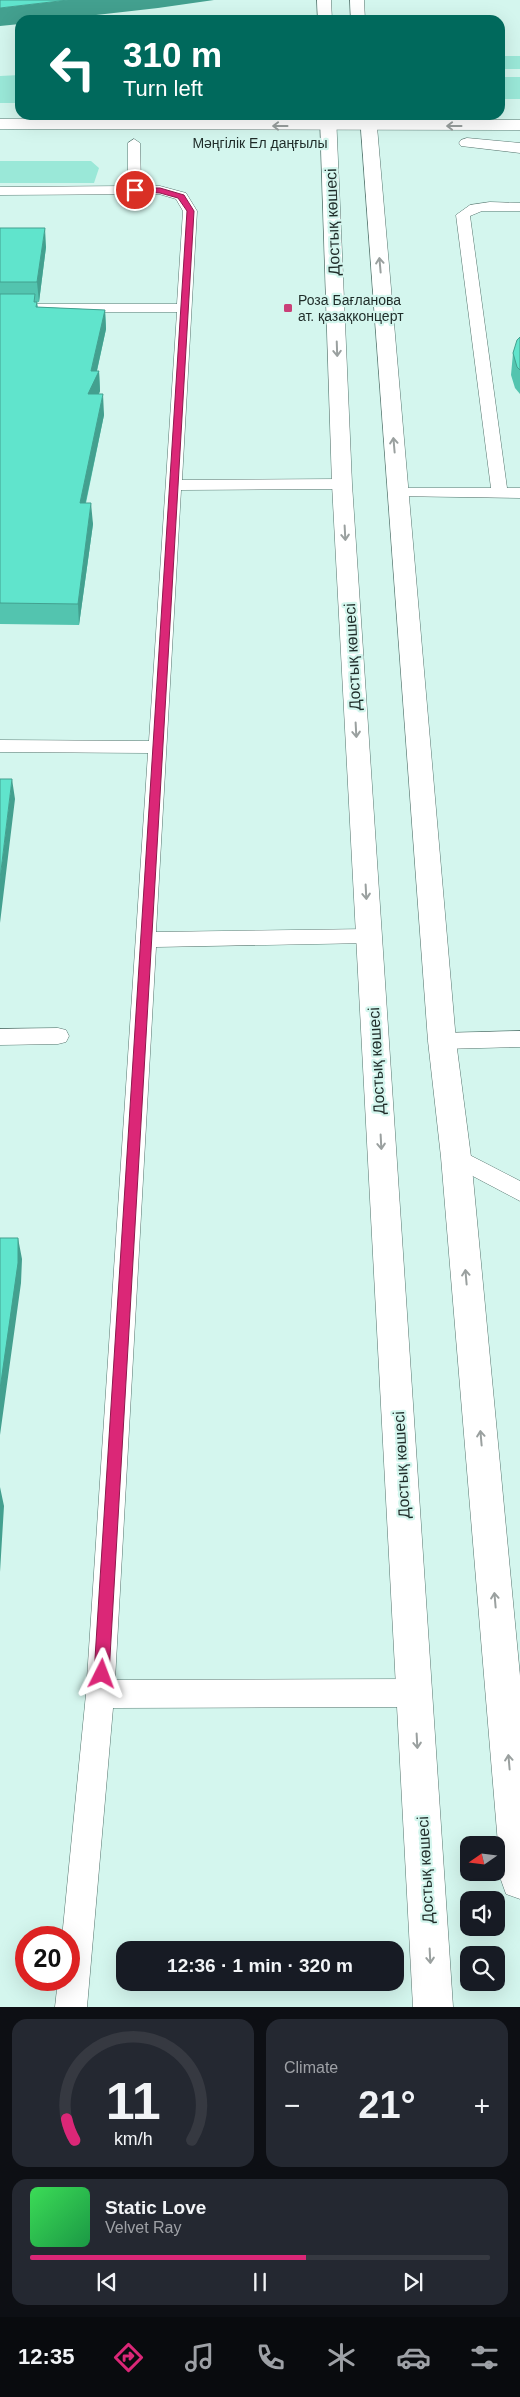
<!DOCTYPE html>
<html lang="en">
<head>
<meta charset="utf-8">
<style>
  :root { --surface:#171b24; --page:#242831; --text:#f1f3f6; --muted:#9ea1a6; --line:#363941; --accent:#db2777 }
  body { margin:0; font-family:Arial,sans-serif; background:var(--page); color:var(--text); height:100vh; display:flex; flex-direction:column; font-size:19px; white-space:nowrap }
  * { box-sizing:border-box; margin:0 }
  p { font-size:16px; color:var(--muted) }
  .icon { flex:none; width:28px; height:28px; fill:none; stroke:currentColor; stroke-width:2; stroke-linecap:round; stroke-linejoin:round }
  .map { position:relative; height:2007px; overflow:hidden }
  .drawer { display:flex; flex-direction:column; gap:12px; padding:12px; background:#0d0f14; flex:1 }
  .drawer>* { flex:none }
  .guide { position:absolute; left:15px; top:15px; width:490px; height:105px; border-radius:15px; box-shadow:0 5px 20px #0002; background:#00695c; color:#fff; overflow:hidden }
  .needle { width:32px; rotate:256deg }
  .buttons { position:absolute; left:460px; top:1836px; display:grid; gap:10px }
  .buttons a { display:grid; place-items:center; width:45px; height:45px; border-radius:10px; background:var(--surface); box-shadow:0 5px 20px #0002; font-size:25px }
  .speed { position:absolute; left:15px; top:1926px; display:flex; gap:10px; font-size:25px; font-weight:700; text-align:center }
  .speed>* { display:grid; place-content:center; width:65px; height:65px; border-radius:50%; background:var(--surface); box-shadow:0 5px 20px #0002; line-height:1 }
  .speed .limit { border:8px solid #d22; background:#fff; color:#111 }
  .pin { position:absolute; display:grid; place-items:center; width:42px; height:42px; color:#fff; margin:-21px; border:2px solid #fff; border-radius:50%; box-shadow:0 1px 5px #0007 }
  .me { position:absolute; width:55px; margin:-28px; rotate:3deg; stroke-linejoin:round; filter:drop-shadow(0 0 4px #0008) }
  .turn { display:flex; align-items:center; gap:18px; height:105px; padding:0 25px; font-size:22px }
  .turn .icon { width:65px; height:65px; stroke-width:2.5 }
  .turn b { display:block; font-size:35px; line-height:42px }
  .big { font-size:38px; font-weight:700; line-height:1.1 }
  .drawer .widget { flex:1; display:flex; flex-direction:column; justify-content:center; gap:8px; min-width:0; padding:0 18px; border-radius:15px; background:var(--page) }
  .drawer .dial { align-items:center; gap:0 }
  .dial svg { height:130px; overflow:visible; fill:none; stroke:var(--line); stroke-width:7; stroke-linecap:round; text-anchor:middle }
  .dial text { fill:var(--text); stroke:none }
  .song { display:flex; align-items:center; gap:15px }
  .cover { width:60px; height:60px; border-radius:8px; background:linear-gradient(135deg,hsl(130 70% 55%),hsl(140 70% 35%)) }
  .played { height:5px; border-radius:2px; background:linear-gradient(90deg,var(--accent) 60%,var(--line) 60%) }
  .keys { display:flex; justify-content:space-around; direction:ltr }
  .heat { display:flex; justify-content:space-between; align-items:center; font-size:28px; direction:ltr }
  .drawer .tiles { flex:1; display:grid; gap:12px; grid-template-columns:1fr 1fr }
  .widget:last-child { grid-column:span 2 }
  .trip { position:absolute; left:116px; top:1941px; width:288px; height:50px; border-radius:15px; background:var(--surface); box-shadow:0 5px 20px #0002; font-weight:700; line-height:50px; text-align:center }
  .dock { display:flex; height:80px; justify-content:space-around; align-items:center; background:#090b0e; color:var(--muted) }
  .dock .icon { width:35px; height:35px }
  .dock .selected { color:var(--accent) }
  .dock b { font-size:22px; color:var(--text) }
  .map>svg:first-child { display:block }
  .green { fill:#9ae8d8 }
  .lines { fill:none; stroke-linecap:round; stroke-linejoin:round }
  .service-casing { stroke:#56756e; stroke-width:1 }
  .tertiary-casing { stroke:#56756e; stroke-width:1 }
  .secondary-casing { stroke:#56756e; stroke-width:1 }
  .service { fill:#fff; fill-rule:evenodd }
  .tertiary { fill:#fff; fill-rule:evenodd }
  .secondary { fill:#fff; fill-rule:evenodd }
  .wall { fill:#53c4af }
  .shaded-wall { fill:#43a08f }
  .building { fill:#60e4cc; stroke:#43a08f }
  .oneway { stroke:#9aa09f }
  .route { fill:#db2777; stroke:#8e194d }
  .poi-dot { fill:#ca4078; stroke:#d4f6ee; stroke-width:2 }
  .labels { text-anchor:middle; stroke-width:4.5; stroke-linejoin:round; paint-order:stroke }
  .far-street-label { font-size:14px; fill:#1f2c29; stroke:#d4f6ee }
  .far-poi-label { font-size:14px; fill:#1f2c29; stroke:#d4f6ee; text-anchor:start }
  .street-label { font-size:16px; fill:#1f2c29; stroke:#d4f6ee }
</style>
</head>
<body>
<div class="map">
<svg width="520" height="2007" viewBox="0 0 520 2007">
  <rect width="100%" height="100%" fill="#d4f6ee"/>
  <path class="green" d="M500 56H520V69H500Z
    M20 75V103H0V76Z
    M500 77H520V99H500Z
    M0 161H91L99 168 94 183H0Z"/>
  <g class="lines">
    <defs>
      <path id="service" d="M134 139 140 143 141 186H160L186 193 197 211 182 480 342 479 348 481 350 484 348 487 342 489 181 490 156 932 369 929 376 931 379 936 376 941 369 943 156 947 115 1680 415 1679 425 1683 429 1693 425 1703 415 1707 113 1708 87 2007H55L58 1980H69V1938H62L86 1694 148 753 0 752V740L149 741 177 312H0V304H177L183 211 176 199 159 194 0 195V187L128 186V143Z
        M490 202 520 203V211H482L470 216 507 488H520V498L392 496 390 493 392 490 398 488H491L456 215 470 205Z
        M58 1028 66 1030 69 1036 66 1042 58 1044 0 1045V1029Z
        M520 1031V1047L442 1049 434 1047 431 1041 434 1035 442 1033Z
        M456 1148 520 1181V1201L448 1163 445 1157 448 1151Z"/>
      <path id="tertiary" d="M317 0H331L332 20H318Z
        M350 0H364L365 20H351Z
        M320 115H336L352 484 453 2007H413L332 484Z
        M360 115H376L456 1041 471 1157 520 1676V1899L506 1894 501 1880 441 1157 428 1041Z"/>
      <path id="secondary" d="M0 119 520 120V130L0 129Z
        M467 138 520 143V153L461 146 459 143 461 140Z"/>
    </defs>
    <use href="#service" class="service-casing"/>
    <use href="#tertiary" class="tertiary-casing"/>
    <use href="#secondary" class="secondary-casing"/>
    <use href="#service" class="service"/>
    <use href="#tertiary" class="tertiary"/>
    <use href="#secondary" class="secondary"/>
  </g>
  <path class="wall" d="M0 228 46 247 39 302H37L38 307 105 310 106 329 97 371H99L100 391 99 394 104 415 86 503 93 524 79 625 0 624Z
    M520 337V394L515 388 511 375 513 353Z"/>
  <path class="shaded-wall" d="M68 0H214L158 8 52 20H20V24L0 26V8Z
    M45 228 46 247 39 302 37 282Z
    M105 310 106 329 95 379 99 371 100 391 89 414 88 394 91 371Z
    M103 394 104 415 81 524 80 503Z
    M91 503 93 524 79 625 78 604Z
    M12 779 15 799 0 923V879Z
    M18 1238 22 1259 21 1283 0 1435V1389Z
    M0 1487 4 1506 0 1572Z"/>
  <path class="building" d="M0 0H68L0 8Z
    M0 228H45L37 282H0Z
    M0 294H35L34 302H37L36 307 105 310 91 371H99L88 394H103L80 503H91L78 604 0 603Z
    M520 337V370L517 367 513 353 517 340Z
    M0 779H12L0 879Z
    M0 1238H18V1263L0 1389Z"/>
  <defs><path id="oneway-shaft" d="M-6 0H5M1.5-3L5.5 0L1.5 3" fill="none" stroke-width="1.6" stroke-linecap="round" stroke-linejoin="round" transform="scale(1.25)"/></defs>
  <g class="oneway">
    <use href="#oneway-shaft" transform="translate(280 126) rotate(-180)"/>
    <use href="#oneway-shaft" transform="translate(454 126) rotate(180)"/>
    <use href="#oneway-shaft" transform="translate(380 265) rotate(-95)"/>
    <use href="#oneway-shaft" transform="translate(337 349) rotate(88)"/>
    <use href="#oneway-shaft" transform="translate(394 445) rotate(-95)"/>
    <use href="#oneway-shaft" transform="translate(345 533) rotate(87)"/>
    <use href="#oneway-shaft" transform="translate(356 730) rotate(87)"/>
    <use href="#oneway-shaft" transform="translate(366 892) rotate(87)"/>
    <use href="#oneway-shaft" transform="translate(381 1142) rotate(87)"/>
    <use href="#oneway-shaft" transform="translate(466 1277) rotate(-95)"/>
    <use href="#oneway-shaft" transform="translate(481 1438) rotate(-95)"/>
    <use href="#oneway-shaft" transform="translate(495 1600) rotate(-95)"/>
    <use href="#oneway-shaft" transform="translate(417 1741) rotate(87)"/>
    <use href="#oneway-shaft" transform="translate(509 1762) rotate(-95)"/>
    <use href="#oneway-shaft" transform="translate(430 1956) rotate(87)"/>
  </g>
  <path class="route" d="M135 188H160L184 195 194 211 109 1674 107 1680 102 1682 96 1680 94 1674 187 211 178 198 160 193 133 191 131 190Z"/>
  <rect class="poi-dot" x="283" y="303" width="10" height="10" rx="2.5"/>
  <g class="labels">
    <g class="far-street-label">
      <text x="260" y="148">Мәңгілік Ел даңғылы</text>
    </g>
    <g class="far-poi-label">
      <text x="298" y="305">Роза Бағланова<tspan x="298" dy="16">ат. қазақконцерт</tspan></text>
    </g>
    <g class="street-label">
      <text transform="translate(332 222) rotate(-92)" y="6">Достық көшесі</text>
      <text transform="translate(352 657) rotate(-93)" y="6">Достық көшесі</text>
      <text transform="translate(376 1061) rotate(-93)" y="6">Достық көшесі</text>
      <text transform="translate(401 1465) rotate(-93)" y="6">Достық көшесі</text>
      <text transform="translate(425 1870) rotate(-93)" y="6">Достық көшесі</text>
    </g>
  </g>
</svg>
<div class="buttons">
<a><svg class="needle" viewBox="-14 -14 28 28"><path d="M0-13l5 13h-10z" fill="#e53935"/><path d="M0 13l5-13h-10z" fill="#9ea1a6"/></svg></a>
<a><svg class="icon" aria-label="sound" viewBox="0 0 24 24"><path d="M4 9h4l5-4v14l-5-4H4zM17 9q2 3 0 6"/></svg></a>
<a><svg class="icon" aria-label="search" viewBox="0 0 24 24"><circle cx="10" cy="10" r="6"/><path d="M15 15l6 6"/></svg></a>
</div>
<div class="speed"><div class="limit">20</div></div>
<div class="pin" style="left:135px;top:190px;background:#d93025"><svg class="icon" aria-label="arrive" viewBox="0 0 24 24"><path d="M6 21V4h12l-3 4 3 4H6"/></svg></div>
<svg class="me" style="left:102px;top:1674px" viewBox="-20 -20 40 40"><path d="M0-17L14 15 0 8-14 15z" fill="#db2777" stroke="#fff" stroke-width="4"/></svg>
<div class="trip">12:36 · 1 min · 320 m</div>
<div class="guide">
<div class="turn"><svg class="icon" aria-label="left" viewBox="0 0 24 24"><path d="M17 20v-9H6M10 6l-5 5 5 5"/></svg><div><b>310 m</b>Turn left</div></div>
</div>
</div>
<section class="drawer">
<div class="tiles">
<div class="widget dial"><svg viewBox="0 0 100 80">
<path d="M14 69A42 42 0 1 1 86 69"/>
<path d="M14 69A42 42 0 0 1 9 56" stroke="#db2777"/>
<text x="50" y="56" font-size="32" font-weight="700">11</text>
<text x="50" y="72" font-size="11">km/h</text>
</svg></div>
<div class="widget"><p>Climate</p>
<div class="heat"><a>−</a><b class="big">21°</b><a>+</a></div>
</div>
<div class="widget">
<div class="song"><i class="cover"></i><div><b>Static Love</b><p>Velvet Ray</p></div></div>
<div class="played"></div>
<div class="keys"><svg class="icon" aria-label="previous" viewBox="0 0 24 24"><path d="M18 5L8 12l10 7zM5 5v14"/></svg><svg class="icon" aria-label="pause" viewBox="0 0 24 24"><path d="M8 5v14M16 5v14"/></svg><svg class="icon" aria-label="next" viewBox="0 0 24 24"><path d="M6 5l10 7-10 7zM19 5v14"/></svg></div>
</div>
</div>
</section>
<nav class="dock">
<b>12:35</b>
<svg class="icon selected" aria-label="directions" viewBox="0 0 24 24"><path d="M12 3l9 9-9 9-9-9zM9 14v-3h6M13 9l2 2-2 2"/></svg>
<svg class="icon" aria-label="music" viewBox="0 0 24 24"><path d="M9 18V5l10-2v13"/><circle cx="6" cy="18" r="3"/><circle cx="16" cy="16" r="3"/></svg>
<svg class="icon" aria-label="phone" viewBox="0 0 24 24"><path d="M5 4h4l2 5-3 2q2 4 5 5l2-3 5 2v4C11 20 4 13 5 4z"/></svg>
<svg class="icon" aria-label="climate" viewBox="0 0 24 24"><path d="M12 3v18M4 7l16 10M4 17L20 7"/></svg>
<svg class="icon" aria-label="car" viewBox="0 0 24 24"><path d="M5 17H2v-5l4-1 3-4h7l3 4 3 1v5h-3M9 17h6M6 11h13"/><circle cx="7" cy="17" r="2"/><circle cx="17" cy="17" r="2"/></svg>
<svg class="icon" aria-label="filters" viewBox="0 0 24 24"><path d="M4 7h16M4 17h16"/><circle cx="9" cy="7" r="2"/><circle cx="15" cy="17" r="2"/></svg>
</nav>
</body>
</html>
